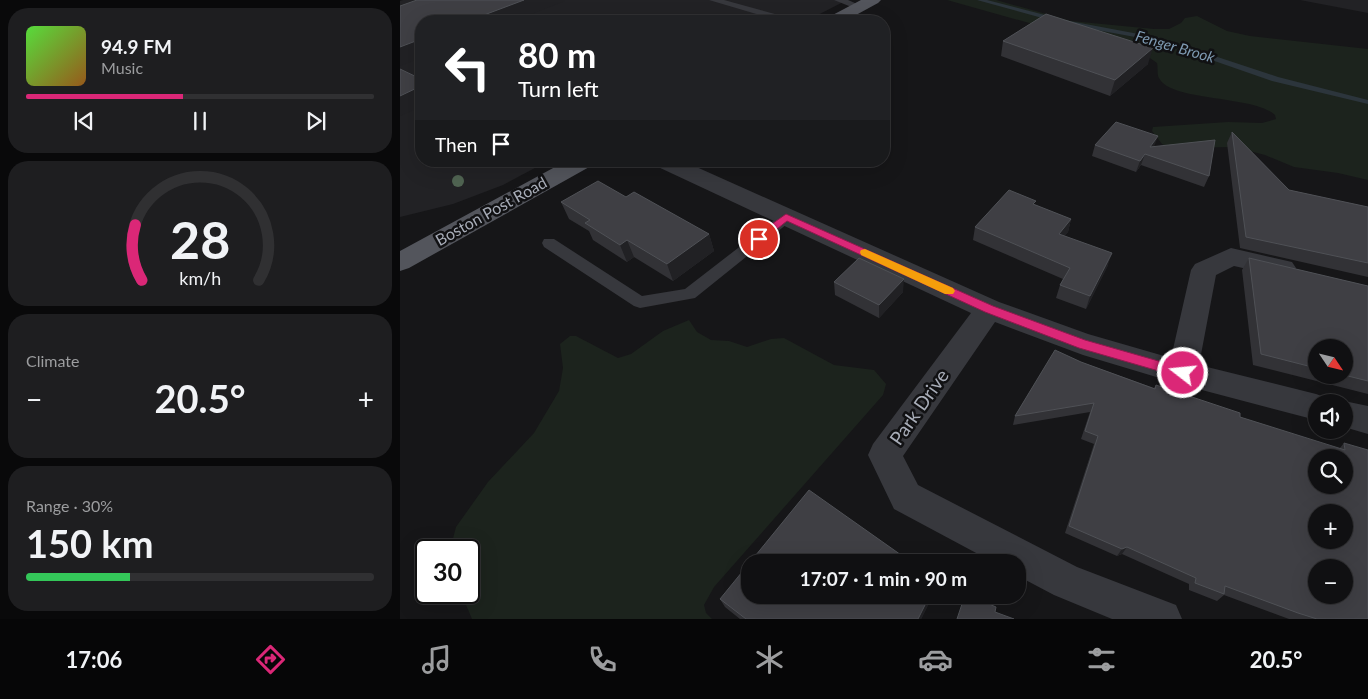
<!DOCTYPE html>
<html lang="en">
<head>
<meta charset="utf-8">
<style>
  :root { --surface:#101012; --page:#1e1e20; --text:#f1f3f6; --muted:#9c9d9f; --line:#303032; --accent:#db2777 }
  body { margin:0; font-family:Lato,sans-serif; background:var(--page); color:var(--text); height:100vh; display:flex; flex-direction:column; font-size:19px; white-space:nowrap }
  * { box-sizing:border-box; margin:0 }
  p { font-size:16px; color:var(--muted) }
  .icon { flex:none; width:28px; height:28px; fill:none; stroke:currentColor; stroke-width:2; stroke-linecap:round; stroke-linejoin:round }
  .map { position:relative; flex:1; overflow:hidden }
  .side { display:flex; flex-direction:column; gap:8px; padding:8px; background:#09090a; width:400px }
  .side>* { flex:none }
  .banner { position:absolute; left:15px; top:15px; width:475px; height:152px; border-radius:20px; box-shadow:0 5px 20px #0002,0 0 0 1px var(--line); background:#202124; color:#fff; overflow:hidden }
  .needle { width:32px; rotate:125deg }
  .buttons { position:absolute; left:908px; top:339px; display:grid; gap:10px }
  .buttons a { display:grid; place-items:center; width:45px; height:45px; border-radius:50%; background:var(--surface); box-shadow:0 5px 20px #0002,0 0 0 1px var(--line); font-size:25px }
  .speed { position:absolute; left:15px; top:539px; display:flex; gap:10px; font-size:25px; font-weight:700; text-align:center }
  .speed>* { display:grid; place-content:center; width:65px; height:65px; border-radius:50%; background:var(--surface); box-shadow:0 5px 20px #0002,0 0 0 1px var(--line); line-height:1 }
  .speed .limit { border:2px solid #111; border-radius:8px; background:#fff; color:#111 }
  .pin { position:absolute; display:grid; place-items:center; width:42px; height:42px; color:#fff; margin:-21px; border:2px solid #fff; border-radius:50%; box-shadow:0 1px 5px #0007 }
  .me { position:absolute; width:55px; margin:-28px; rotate:286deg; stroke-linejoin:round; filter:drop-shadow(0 0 4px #0008) }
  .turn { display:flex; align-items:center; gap:18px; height:105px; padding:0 20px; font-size:22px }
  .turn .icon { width:65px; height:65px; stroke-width:2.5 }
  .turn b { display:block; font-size:35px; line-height:42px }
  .then { display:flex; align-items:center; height:48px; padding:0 20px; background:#0003; gap:10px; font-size:19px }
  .big { font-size:38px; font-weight:700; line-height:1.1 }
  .side .card { flex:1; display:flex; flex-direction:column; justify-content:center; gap:8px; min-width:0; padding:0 18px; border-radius:20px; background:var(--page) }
  .side .dial { align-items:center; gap:0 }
  .dial svg { height:130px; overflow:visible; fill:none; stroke:var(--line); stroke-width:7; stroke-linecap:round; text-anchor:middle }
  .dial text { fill:var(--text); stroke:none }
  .song { display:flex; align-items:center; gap:15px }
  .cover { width:60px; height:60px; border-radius:8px; background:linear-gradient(135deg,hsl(110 70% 55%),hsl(30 70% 35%)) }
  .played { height:5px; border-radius:2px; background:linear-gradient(90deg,var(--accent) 45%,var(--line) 45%) }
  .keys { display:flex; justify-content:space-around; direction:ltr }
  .heat { display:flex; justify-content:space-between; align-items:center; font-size:28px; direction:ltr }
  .charge { height:8px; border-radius:4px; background:linear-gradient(90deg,#34c759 30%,var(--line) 0) }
  .trip { position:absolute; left:341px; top:554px; width:285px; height:50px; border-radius:20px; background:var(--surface); box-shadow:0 5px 20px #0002,0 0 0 1px var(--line); font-weight:700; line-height:50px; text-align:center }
  .menu { display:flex; height:80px; justify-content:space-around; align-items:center; background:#060607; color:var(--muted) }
  .menu .icon { width:35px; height:35px }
  .menu .active { color:var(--accent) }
  .menu b { font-size:22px; color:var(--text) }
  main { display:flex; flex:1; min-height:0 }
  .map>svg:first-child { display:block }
  .built { fill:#222225 }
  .green { fill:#1c231d }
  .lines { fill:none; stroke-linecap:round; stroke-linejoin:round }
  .stream { fill:#2c353c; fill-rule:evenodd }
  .lane { fill:#37383d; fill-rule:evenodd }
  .street { fill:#37383d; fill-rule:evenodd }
  .primary { fill:#53555c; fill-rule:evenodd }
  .tree { fill:#506452 }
  .wall { fill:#323236; fill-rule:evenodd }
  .shaded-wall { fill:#212124 }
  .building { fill:#3f3f44; stroke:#4f5156; fill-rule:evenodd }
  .route { fill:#db2777; stroke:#8e194d }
  .slow { fill:#f59e0b }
  .labels { text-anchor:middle; stroke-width:5; stroke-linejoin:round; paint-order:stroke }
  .far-water-label { font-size:15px; font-style:italic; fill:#7f9bb3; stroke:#111113 }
  .street-label { font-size:16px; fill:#a8adb8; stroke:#111113 }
  .near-street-label { font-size:19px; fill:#a8adb8; stroke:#111113 }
</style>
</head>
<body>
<main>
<section class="side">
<div class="card">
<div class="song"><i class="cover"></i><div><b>94.9 FM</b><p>Music</p></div></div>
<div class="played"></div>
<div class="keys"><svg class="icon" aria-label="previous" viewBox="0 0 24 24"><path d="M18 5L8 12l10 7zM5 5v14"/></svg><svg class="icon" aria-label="pause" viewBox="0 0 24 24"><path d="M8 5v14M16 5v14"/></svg><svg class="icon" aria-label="next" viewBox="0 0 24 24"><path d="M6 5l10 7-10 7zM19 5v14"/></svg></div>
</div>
<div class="card dial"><svg viewBox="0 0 100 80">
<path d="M14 69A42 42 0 1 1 86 69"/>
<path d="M14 69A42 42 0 0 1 10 35" stroke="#db2777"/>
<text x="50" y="56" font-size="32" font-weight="700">28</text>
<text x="50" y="72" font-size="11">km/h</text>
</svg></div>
<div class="card"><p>Climate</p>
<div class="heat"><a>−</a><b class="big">20.5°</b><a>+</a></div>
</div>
<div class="card"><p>Range · 30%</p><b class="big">150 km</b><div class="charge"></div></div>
</section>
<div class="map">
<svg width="968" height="619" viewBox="0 0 968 619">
  <rect width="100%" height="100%" fill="#161618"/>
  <path class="built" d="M3 0H447L406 21H21V161H148L103 185 53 204 0 217V1Z
    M900 0H968V13Z"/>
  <path class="green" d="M547 0H596L671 21 754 29H769L781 23 785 18 797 16 827 31 850 36 968 49V180L938 173 894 167 865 155 834 147 769 148 762 144 752 131 753 127 828 122 862 123 876 119 875 115C854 95 771 102 759 78 757 75 758 67 757 63L747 56Z
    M289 320 297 332 311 340 329 341 347 347 371 339 384 338 434 365 474 370 486 384 483 395 314 587 304 605 306 613 312 619H72L61 593 69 592V550H50L56 527 88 482 134 433 159 391 163 368 160 344 170 336H176L218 358 231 354 263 331Z"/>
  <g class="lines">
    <path class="stream" d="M577 0H587L664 20 760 38 878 77 968 100V104L872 81 757 41 664 24Z"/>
    <path class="lane" d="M309 0H324L393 19 395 21H380Z
      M434 0H448L464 7 459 10Z
      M387 212 392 214 394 217 392 220 295 298 240 308 234 306 144 247 142 243 144 239H154L242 296 285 289 382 214Z"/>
    <path class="street" d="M253 161H283L599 302 688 334 771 358 791 270 795 264 831 248 892 262 896 268 892 274 883 277 834 266 816 275 799 365 916 394 927 398 929 402H916V420L783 385 683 355 595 322 503 456 518 485 677 567 776 605 782 619H712L654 595 618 576V562H593L494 509 468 455 473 444 571 313 256 166Z
      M944 401 968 406V434L944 427V402H938Z"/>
    <path class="primary" d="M461 0H481L478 3 445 21H425L427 18Z
      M166 161H194L191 166 9 268 0 271V251Z"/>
  </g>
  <circle class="tree" cx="58" cy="181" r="6"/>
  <path class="wall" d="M603 41 748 64 710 96 601 56Z
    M832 132 889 190 968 207V277L840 248 827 143Z
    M695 145 754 147 809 176 804 187 741 165 736 172 692 156Z
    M226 197 309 234 314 251 273 281 234 257 227 262 193 240 189 231 169 219 161 202Z
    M635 205 671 219 668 232 664 236 708 265 686 309 656 298 660 285 663 279 573 240 575 227Z
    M849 258 968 286V394L853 365 842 270ZM916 348 944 375H916Z
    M434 282 503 292 479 318 435 295Z
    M681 362 754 388 756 385 840 417 939 449 944 443 968 619H889L824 595 817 601 789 590V584L722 554 717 556 665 533 694 444 681 439 690 412 613 425 615 416Z
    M533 595 521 619H340L325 607 320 599Z"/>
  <path class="shaded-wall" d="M124 0H164L165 1 114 21H68Z
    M21 39V58L0 66V47Z
    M753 48 748 64 710 96 715 80Z
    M21 86V107L0 116V96Z
    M758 136 754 147H750Z
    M745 154 741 165 736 172 740 161Z
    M671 219 668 232 656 247 659 234Z
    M309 234 314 251 273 281 267 264Z
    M227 240 234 257 227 262 220 245Z
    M712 253 708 265 686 309 690 296Z
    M504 279 503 292 479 318V305Z
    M727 547 722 554 717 556 722 549Z
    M530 595H533L521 619H518Z"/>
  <path class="building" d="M17 0H124L68 21H21V39L0 47V6Z
    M646 14 753 48 715 80 603 41Z
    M0 69 21 79V86L0 96Z
    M716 122 758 136 750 147 815 140 809 176 745 154 740 161 695 145Z
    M832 132 889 190 968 207V263L846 237Z
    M198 181 226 197 234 192 309 234 267 264 227 240 220 245 185 223 190 220 161 202Z
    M609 190 636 201 633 204 671 219 659 234 712 253 690 296 660 285 670 268 575 227Z
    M459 258 504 279 479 305 434 282Z
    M849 258 968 286V381L944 375V348H916V368L861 354Z
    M655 350 681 362 755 389 756 385 840 413V417L945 450 944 443 968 450V619H917L898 613 825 586 824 594 795 583 796 578 727 547 722 549 669 526 698 436 685 431 694 403 615 416ZM916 458H944V485H916ZM916 512H944V540H916ZM916 568H944V595H916Z
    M409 490 511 562 520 558 527 562H350V595H530L518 619H346L320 599Z
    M565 595H569L596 607 595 612 614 619H557Z"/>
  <path class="route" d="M386 214 593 306 685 340 783 368 788 369 789 373 788 377 783 378 679 348 585 312 387 221 362 241H355V236Z"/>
  <path class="slow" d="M465 249 553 288 555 291 553 294H545L461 255 460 252 461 250Z"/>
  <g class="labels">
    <g class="far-water-label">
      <text transform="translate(775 47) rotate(16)" y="5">Fenger Brook</text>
    </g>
    <g class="street-label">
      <text transform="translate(91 211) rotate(-29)" y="6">Boston Post Road</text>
    </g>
    <g class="near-street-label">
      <text transform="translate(519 407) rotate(-55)" y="7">Park Drive</text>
    </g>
  </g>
</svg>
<div class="buttons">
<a><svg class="needle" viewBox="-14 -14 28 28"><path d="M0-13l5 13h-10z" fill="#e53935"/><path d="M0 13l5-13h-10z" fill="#9c9d9f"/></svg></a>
<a><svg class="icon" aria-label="sound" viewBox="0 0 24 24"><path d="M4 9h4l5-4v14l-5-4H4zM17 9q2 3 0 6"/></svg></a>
<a><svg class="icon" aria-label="search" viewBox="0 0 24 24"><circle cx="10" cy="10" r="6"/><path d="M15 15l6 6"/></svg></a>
<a>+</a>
<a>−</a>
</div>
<div class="speed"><div class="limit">30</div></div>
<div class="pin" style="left:359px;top:239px;background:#d93025"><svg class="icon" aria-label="arrive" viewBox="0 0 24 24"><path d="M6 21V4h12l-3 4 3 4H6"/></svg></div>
<svg class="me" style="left:783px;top:373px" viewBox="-20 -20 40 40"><circle r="17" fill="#db2777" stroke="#fff" stroke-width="3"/><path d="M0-11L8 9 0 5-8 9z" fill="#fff"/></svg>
<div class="trip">17:07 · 1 min · 90 m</div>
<div class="banner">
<div class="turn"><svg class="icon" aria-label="left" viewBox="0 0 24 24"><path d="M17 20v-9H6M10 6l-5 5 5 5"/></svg><div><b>80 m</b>Turn left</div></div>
<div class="then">Then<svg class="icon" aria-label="arrive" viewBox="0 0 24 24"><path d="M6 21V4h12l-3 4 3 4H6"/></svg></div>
</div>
</div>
</main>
<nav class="menu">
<b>17:06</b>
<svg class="icon active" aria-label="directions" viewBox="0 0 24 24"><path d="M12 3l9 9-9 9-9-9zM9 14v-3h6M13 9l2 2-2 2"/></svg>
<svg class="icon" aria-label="music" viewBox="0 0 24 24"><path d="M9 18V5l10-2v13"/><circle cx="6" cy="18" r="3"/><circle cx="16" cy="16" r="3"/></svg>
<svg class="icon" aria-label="phone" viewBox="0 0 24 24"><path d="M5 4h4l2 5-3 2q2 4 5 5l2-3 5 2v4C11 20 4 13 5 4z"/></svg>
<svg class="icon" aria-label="climate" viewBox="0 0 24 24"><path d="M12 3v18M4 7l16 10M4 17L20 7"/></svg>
<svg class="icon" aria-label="car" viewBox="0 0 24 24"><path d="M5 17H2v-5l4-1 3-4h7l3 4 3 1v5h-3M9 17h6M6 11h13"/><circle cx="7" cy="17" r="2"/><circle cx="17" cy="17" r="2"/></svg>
<svg class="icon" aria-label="filters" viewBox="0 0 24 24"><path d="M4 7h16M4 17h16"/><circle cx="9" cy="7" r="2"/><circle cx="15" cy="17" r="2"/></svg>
<b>20.5°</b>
</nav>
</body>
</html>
